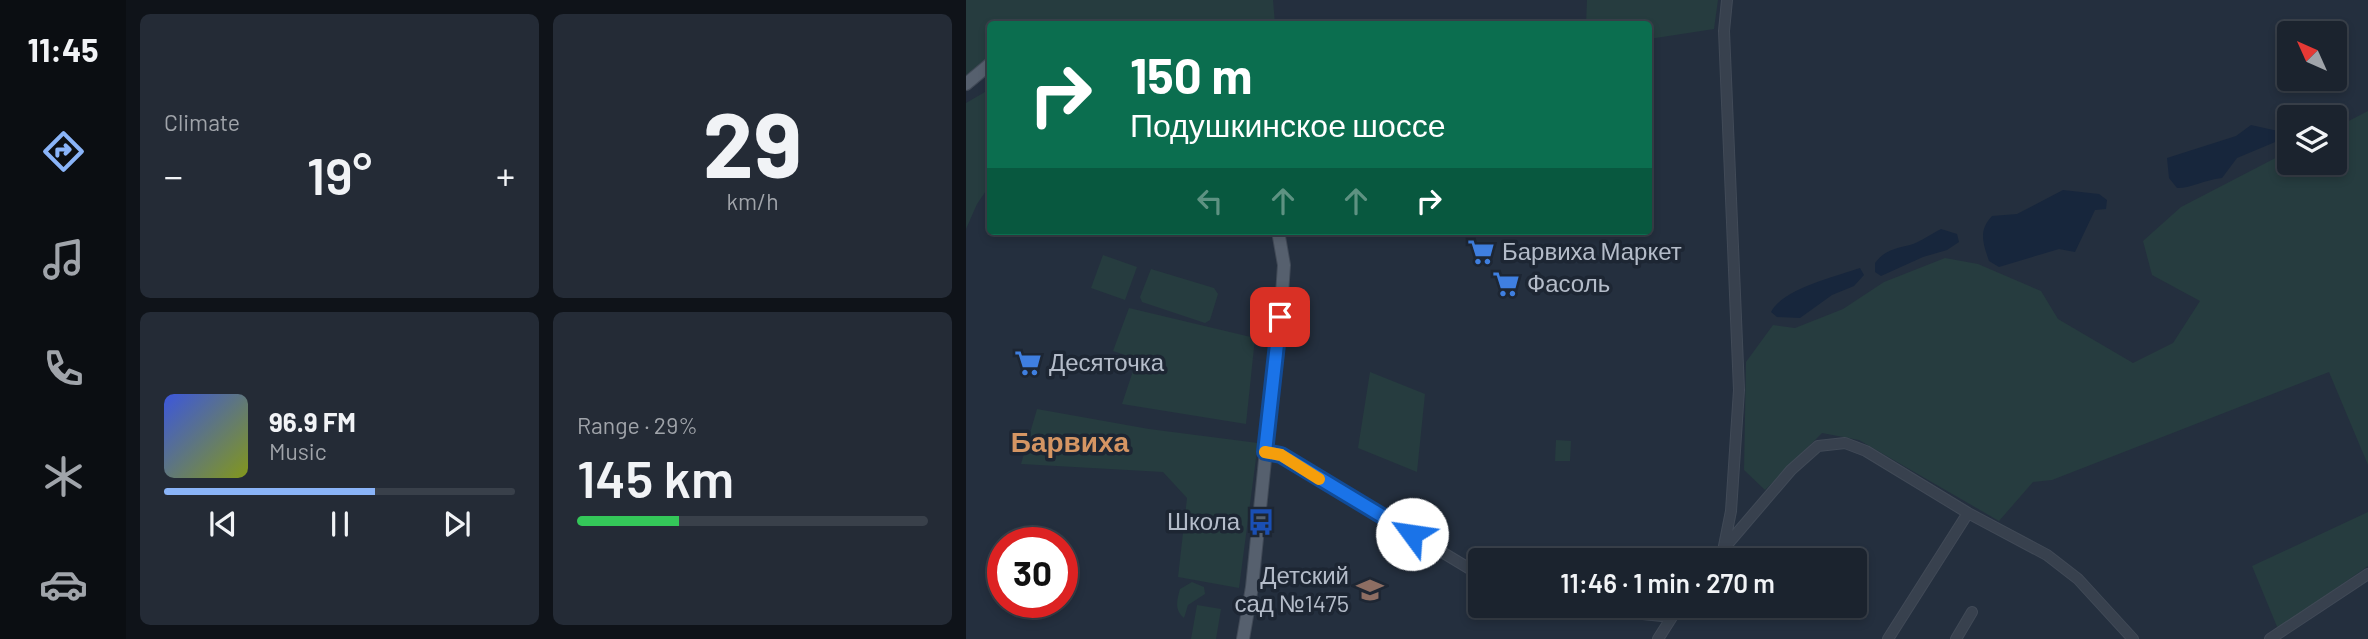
<!DOCTYPE html>
<html lang="en">
<head>
<meta charset="utf-8">
<style>
  :root { --surface:#1b232e; --page:#242b36; --text:#f1f3f6; --muted:#a0a4aa; --line:#39404a; --accent:#8ab4f8 }
  body { margin:0; font-family:Barlow,sans-serif; background:var(--page); color:var(--text); height:100vh; display:flex; flex-direction:column; font-size:26px; white-space:nowrap }
  * { box-sizing:border-box; margin:0 }
  p { font-size:23px; color:var(--muted) }
  .icon { flex:none; width:38px; height:38px; fill:none; stroke:currentColor; stroke-width:2; stroke-linecap:round; stroke-linejoin:round }
  .map { position:relative; flex:1; overflow:hidden }
  .side { display:flex; flex-direction:column; gap:14px; padding:14px; background:#0f1319; width:840px }
  .side>* { flex:none }
  .guide { position:absolute; left:21px; top:21px; width:665px; height:214px; border-radius:7px; box-shadow:0 4px 10px #0003,0 0 0 2px var(--line); background:#0b6e4f; color:#fff; overflow:hidden }
  .needle { width:46px; rotate:315deg }
  .buttons { position:absolute; left:1311px; top:21px; display:grid; gap:14px }
  .buttons a { display:grid; place-items:center; width:70px; height:70px; border-radius:7px; background:var(--surface); box-shadow:0 4px 10px #0003,0 0 0 2px var(--line); font-size:35px }
  .speed { position:absolute; left:21px; top:527px; display:flex; gap:14px; font-size:35px; font-weight:700; text-align:center }
  .speed>* { display:grid; place-content:center; width:91px; height:91px; border-radius:50%; background:var(--surface); box-shadow:0 4px 10px #0003,0 0 0 2px var(--line); line-height:1 }
  .speed .limit { border:10px solid #d22; background:#fff; color:#111 }
  .pin { position:absolute; display:grid; place-items:center; width:60px; height:60px; color:#fff; margin:-30px; border-radius:14px; box-shadow:0 4px 10px #0006 }
  .me { position:absolute; width:77px; margin:-38px; rotate:301deg; stroke-linejoin:round; filter:drop-shadow(0 0 5px #0008) }
  .turn { display:flex; align-items:center; gap:24px; height:147px; padding:0 28px; font-size:32px }
  .turn .icon { width:91px; height:91px; stroke-width:2.5 }
  .turn b { display:block; font-size:49px; line-height:60px }
  .lanes { display:flex; align-items:center; height:66px; padding:0 28px; background:#0003; justify-content:center; gap:35px; direction:ltr }
  .lanes .off { opacity:.35 }
  .big { font-size:52px; font-weight:600; line-height:1.1 }
  .side .tile { flex:1; display:flex; flex-direction:column; justify-content:center; gap:10px; min-width:0; padding:0 24px; border-radius:10px; background:var(--page) }
  .side .dial { align-items:center; gap:0 }
  .dial b { font-size:91px; line-height:1 }
  .song { display:flex; align-items:center; gap:21px }
  .cover { width:84px; height:84px; border-radius:10px; background:linear-gradient(135deg,hsl(230 70% 55%),hsl(70 70% 35%)) }
  .played { height:7px; border-radius:4px; background:linear-gradient(90deg,var(--accent) 60%,var(--line) 60%) }
  .keys { display:flex; justify-content:space-around; direction:ltr }
  .heat { display:flex; justify-content:space-between; align-items:center; font-size:38px; direction:ltr }
  .charge { height:10px; border-radius:5px; background:linear-gradient(90deg,#34c759 29%,var(--line) 0) }
  .side .tiles { flex:1; display:grid; gap:14px; grid-template-columns:repeat(2,1fr) }
  .trip { position:absolute; left:502px; top:548px; width:399px; height:70px; border-radius:7px; background:var(--surface); box-shadow:0 4px 10px #0003,0 0 0 2px var(--line); font-weight:600; line-height:70px; text-align:center }
  main { display:flex; flex:1; min-height:0 }
  .dock { display:flex; flex-direction:column; width:126px; justify-content:space-around; align-items:center; background:#0b0e12; color:var(--muted) }
  .dock .icon { width:49px; height:49px }
  .dock .active { color:var(--accent) }
  .dock b { font-size:32px; color:var(--text) }
  .map>svg:first-child { display:block }
  .green { fill:#263c3f }
  .water { fill:#17263c }
  .lines { fill:none; stroke-linecap:round; stroke-linejoin:round }
  .minor-casing { stroke:#414a57; stroke-width:12 }
  .major-casing { stroke:#414a57; stroke-width:14 }
  .minor { stroke:#38414e; stroke-width:10 }
  .major { stroke:#56606e; stroke-width:12 }
  .route-casing { stroke:#114b97; stroke-width:18 }
  .route { stroke:#1a73e8; stroke-width:12 }
  .slow { stroke:#f59e0b; stroke-width:12 }
  .labels { text-anchor:middle; stroke-width:7; stroke-linejoin:round; paint-order:stroke }
  .poi-label { font-size:24px; fill:#b4bcc9; stroke:#1d2633; text-anchor:start }
  .quarter-label { font-size:28px; font-weight:bold; fill:#d59563; stroke:#1d2633 }
</style>
</head>
<body>
<main>
<nav class="dock">
<b>11:45</b>
<svg class="icon active" aria-label="directions" viewBox="0 0 24 24"><path d="M12 3l9 9-9 9-9-9zM9 14v-3h6M13 9l2 2-2 2"/></svg>
<svg class="icon" aria-label="music" viewBox="0 0 24 24"><path d="M9 18V5l10-2v13"/><circle cx="6" cy="18" r="3"/><circle cx="16" cy="16" r="3"/></svg>
<svg class="icon" aria-label="phone" viewBox="0 0 24 24"><path d="M5 4h4l2 5-3 2q2 4 5 5l2-3 5 2v4C11 20 4 13 5 4z"/></svg>
<svg class="icon" aria-label="climate" viewBox="0 0 24 24"><path d="M12 3v18M4 7l16 10M4 17L20 7"/></svg>
<svg class="icon" aria-label="car" viewBox="0 0 24 24"><path d="M5 17H2v-5l4-1 3-4h7l3 4 3 1v5h-3M9 17h6M6 11h13"/><circle cx="7" cy="17" r="2"/><circle cx="17" cy="17" r="2"/></svg>
</nav>
<section class="side">
<div class="tiles">
<div class="tile"><p>Climate</p>
<div class="heat"><a>−</a><b class="big">19°</b><a>+</a></div>
</div>
<div class="tile dial"><b>29</b><p>km/h</p></div>
<div class="tile">
<div class="song"><i class="cover"></i><div><b>96.9 FM</b><p>Music</p></div></div>
<div class="played"></div>
<div class="keys"><svg class="icon" aria-label="previous" viewBox="0 0 24 24"><path d="M18 5L8 12l10 7zM5 5v14"/></svg><svg class="icon" aria-label="pause" viewBox="0 0 24 24"><path d="M8 5v14M16 5v14"/></svg><svg class="icon" aria-label="next" viewBox="0 0 24 24"><path d="M6 5l10 7-10 7zM19 5v14"/></svg></div>
</div>
<div class="tile"><p>Range · 29%</p><b class="big">145 km</b><div class="charge"></div></div>
</div>
</section>
<div class="map">
<svg width="1402" height="639" viewBox="0 0 1402 639">
  <rect width="100%" height="100%" fill="#242f3e"/>
  <path class="green" d="M0 0H307L309 24H106L93 19 65 24H24V58L0 77Z
    M621 0H752L748 29 683 39 682 24H620Z
    M24 89V185L11 204 0 229V103Z
    M1402 111V465L1363 372 1086 480 1067 482 1033 521 893 440 856 433 799 490 778 470 780 362 807 325 829 328 877 309 918 282 979 258 1012 264 1075 291 1092 319 1167 363 1207 343 1234 301 1186 275 1177 241 1215 207 1323 151V163H1368L1369 128Z
    M137 255 171 267 159 300 125 288Z
    M185 269 248 288 252 294 244 320 239 323 176 302 174 297Z
    M163 308 289 338 280 424 156 404 171 359 147 351Z
    M404 372 459 394 451 472 392 448Z
    M71 409 183 429 292 443 273 588 212 577 221 498 197 472 55 464Z
    M590 440 605 441 604 461H589Z
    M1402 512V566L1312 629 1286 566Z
    M226 582 238 587 239 594 222 605 218 618C208 610 211 600 214 589Z
    M231 605 255 609 250 639H225Z"/>
  <path class="water" d="M1285 125 1312 131 1314 140 1271 158 1256 178C1237 180 1227 188 1211 188L1203 178 1201 158 1270 136Z
    M1097 190 1133 194 1141 200 1140 209 1129 210 1109 252 1093 249 1033 267 1023 261C1017 243 1012 231 1026 216L1051 214Z
    M975 229 991 234 993 242 981 250 957 257 915 276 909 272V263C919 250 928 249 944 245 954 242 965 234 975 229Z
    M894 268 898 275 888 286 866 295 834 318 811 317 805 312C816 289 871 276 894 268Z"/>
  <g class="lines">
    <defs>
      <path id="minor" d="M299 452 315 455 514 575
        M758 546 765 511 773 390 758 31 761 0
        M748 560 825 470 852 446 879 443 900 451 1002 513 1081 555 1112 579 1167 639
        M633 606 658 612 705 617
        M692 639 713 606
        M922 639 1002 513
        M990 639 1006 612
        M1304 639 1402 574"/>
      <path id="major" d="M0 84 24 64
        M277 639 286 587 316 294 318 265 312 231"/>
    </defs>
    <use href="#minor" class="minor-casing"/>
    <use href="#major" class="major-casing"/>
    <use href="#minor" class="minor"/>
    <use href="#major" class="major"/>
  </g>
  <g class="lines">
    <defs>
      <path id="route" d="M314 317 299 452 315 455 446 534"/>
    </defs>
    <use href="#route" class="route-casing"/>
    <use href="#route" class="route"/>
    <path class="slow" d="M299 452 315 455 353 479"/>
  </g>
  <defs>
    <symbol id="supermarket-bare" viewBox="-9 -9 18 18"><path d="M-6-5.5h2.5l.6 2H6L4.5 2H-2.5L-4.4-4H-6ZM-1.5 3.2a1.3 1.3 0 1 0 .1 0ZM3 3.2a1.3 1.3 0 1 0 .1 0Z" fill="#3f7fe0" stroke="#1d2633" stroke-width="2.5" paint-order="stroke"/></symbol>
    <symbol id="bus-bare" viewBox="-9 -9 18 18"><path d="M-5-6H5V4H4V6H2V4H-2V6H-4V4H-5ZM-3.5-4V0h7V-4ZM-3.5 1.2v1.5H-2V1.2ZM2 1.2v1.5H3.5V1.2Z" fill="#1a4fb4" stroke="#1d2633" stroke-width="2.5" paint-order="stroke"/></symbol>
    <symbol id="school-bare" viewBox="-9 -9 18 18"><path d="M0-5L7-2L0 1L-7-2ZM-4 1L0 2.5L4 1V4Q0 6-4 4Z" fill="#8d6e63" stroke="#1d2633" stroke-width="2.5" paint-order="stroke"/></symbol>
  </defs>
  <g fill-rule="evenodd">
    <use href="#supermarket-bare" x="496" y="233" width="38" height="38"/>
    <use href="#supermarket-bare" x="521" y="265" width="38" height="38"/>
    <use href="#supermarket-bare" x="43" y="344" width="38" height="38"/>
    <use href="#bus-bare" x="276" y="503" width="38" height="38"/>
    <use href="#school-bare" x="385" y="571" width="38" height="38"/>
  </g>
  <g class="labels">
    <g class="poi-label">
      <text x="536" y="260">Барвиха Маркет</text>
      <text x="561" y="292">Фасоль</text>
      <text x="83" y="371">Десяточка</text>
      <text x="274" y="530" text-anchor="end">Школа</text>
      <text x="383" y="584" text-anchor="end">Детский<tspan x="383" dy="28">сад №1475</tspan></text>
    </g>
    <g class="quarter-label">
      <text x="104" y="452">Барвиха</text>
    </g>
  </g>
</svg>
<div class="buttons">
<a><svg class="needle" viewBox="-14 -14 28 28"><path d="M0-13l5 13h-10z" fill="#e53935"/><path d="M0 13l5-13h-10z" fill="#a0a4aa"/></svg></a>
<a><svg class="icon" aria-label="layers" viewBox="0 0 24 24"><path d="M12 4l9 5-9 5-9-5zM3 14l9 5 9-5"/></svg></a>
</div>
<div class="speed"><div class="limit">30</div></div>
<div class="pin" style="left:314px;top:317px;background:#d93025"><svg class="icon" aria-label="arrive" viewBox="0 0 24 24"><path d="M6 21V4h12l-3 4 3 4H6"/></svg></div>
<svg class="me" style="left:446px;top:534px" viewBox="-20 -20 40 40"><circle r="19" fill="#fff"/><path d="M0-13L10 11 0 6-10 11z" fill="#1a73e8"/></svg>
<div class="trip">11:46 · 1 min · 270 m</div>
<div class="guide">
<div class="turn"><svg class="icon" aria-label="right" viewBox="0 0 24 24"><path d="M7 20v-9h11M14 6l5 5-5 5"/></svg><div><b>150 m</b>Подушкинское шоссе</div></div>
<div class="lanes"><svg class="icon off" aria-label="left" viewBox="0 0 24 24"><path d="M17 20v-9H6M10 6l-5 5 5 5"/></svg><svg class="icon off" aria-label="ahead" viewBox="0 0 24 24"><path d="M12 20V5M6 11l6-6 6 6"/></svg><svg class="icon off" aria-label="ahead" viewBox="0 0 24 24"><path d="M12 20V5M6 11l6-6 6 6"/></svg><svg class="icon" aria-label="right" viewBox="0 0 24 24"><path d="M7 20v-9h11M14 6l5 5-5 5"/></svg></div>
</div>
</div>
</main>
</body>
</html>
